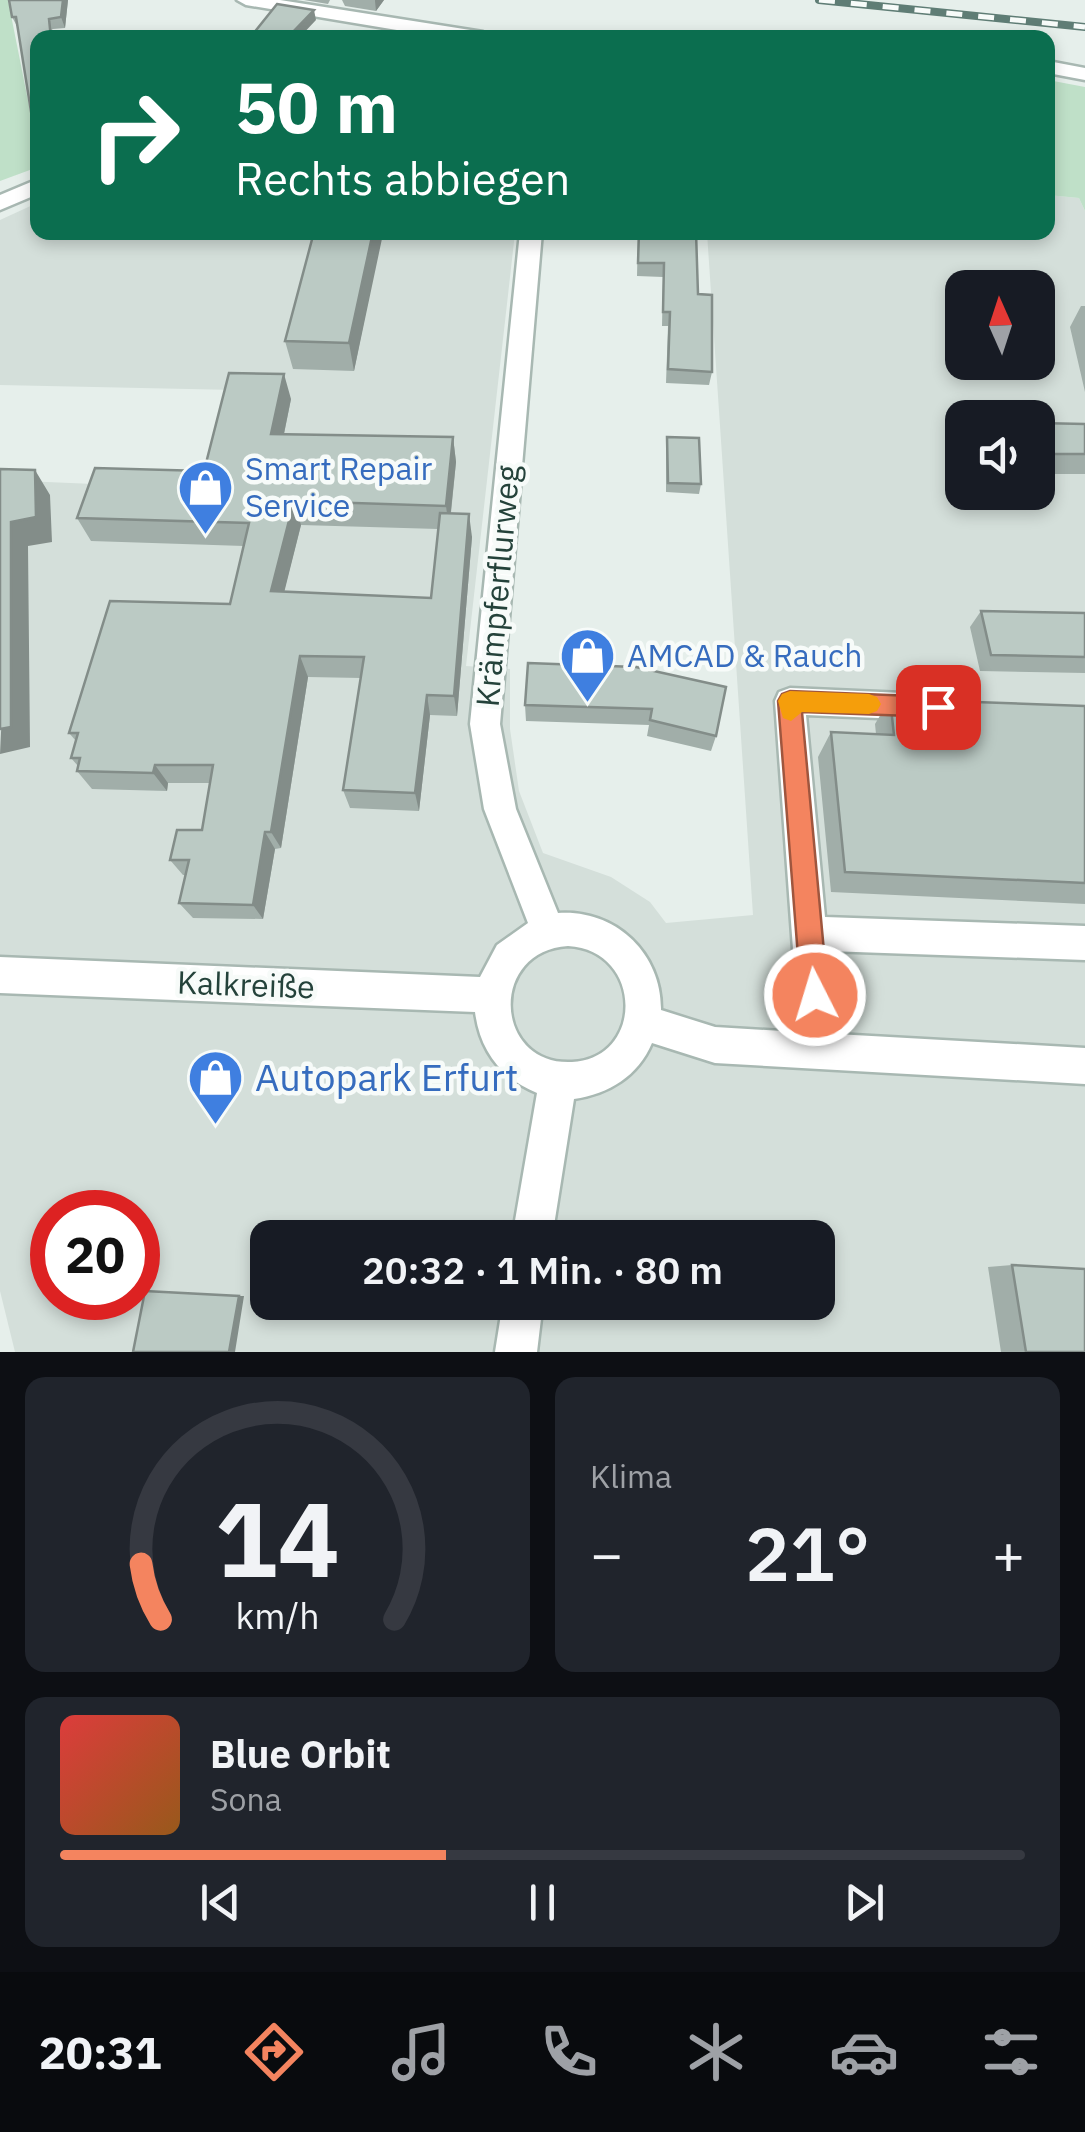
<!DOCTYPE html>
<html lang="de">
<head>
<meta charset="utf-8">
<style>
  :root { --surface:#171b24; --page:#20242c; --text:#f1f3f6; --muted:#9ea1a6; --line:#363941; --accent:#f4845f }
  body { margin:0; font-family:"IBM Plex Sans",sans-serif; background:var(--page); color:var(--text); height:100vh; display:flex; flex-direction:column; font-size:38px; white-space:nowrap }
  * { box-sizing:border-box; margin:0 }
  p { font-size:32px; color:var(--muted) }
  .icon { flex:none; width:55px; height:55px; fill:none; stroke:currentColor; stroke-width:2; stroke-linecap:round; stroke-linejoin:round }
  .map { position:relative; height:1352px; overflow:hidden }
  .side { display:flex; flex-direction:column; gap:25px; padding:25px; background:#0d0f14; flex:1 }
  .side>* { flex:none }
  .top-card { position:absolute; left:30px; top:30px; width:1025px; height:210px; border-radius:20px; box-shadow:0 5px 15px #0003; background:#0b6e4f; color:#fff; overflow:hidden }
  .needle { width:65px; rotate:357deg }
  .fabs { position:absolute; left:945px; top:270px; display:grid; gap:20px }
  .fabs a { display:grid; place-items:center; width:110px; height:110px; border-radius:20px; background:var(--surface); box-shadow:0 5px 15px #0003; font-size:50px }
  .speed { position:absolute; left:30px; top:1190px; display:flex; gap:20px; font-size:50px; font-weight:700; text-align:center }
  .speed>* { display:grid; place-content:center; width:130px; height:130px; border-radius:50%; background:var(--surface); box-shadow:0 5px 15px #0003; line-height:1 }
  .speed .limit { border:15px solid #d22; background:#fff; color:#111 }
  .pin { position:absolute; display:grid; place-items:center; width:85px; height:85px; color:#fff; margin:-42px; border-radius:20px; box-shadow:0 5px 15px #0006 }
  .me { position:absolute; width:110px; margin:-55px; rotate:355deg; stroke-linejoin:round; filter:drop-shadow(0 0 8px #0008) }
  .turn { display:flex; align-items:center; gap:35px; height:210px; padding:0 40px; font-size:45px }
  .turn .icon { width:130px; height:130px; stroke-width:2.5 }
  .turn b { display:block; font-size:70px; line-height:85px }
  .big { font-size:75px; font-weight:600; line-height:1.1 }
  .side .card { flex:1; display:flex; flex-direction:column; justify-content:center; gap:15px; min-width:0; padding:0 35px; border-radius:20px; background:var(--page) }
  .side .dial { align-items:center; gap:0 }
  .dial svg { height:260px; overflow:visible; fill:none; stroke:var(--line); stroke-width:7; stroke-linecap:round; text-anchor:middle }
  .dial text { fill:var(--text); stroke:none }
  .song { display:flex; align-items:center; gap:30px }
  .cover { width:120px; height:120px; border-radius:15px; background:linear-gradient(135deg,hsl(0 70% 55%),hsl(30 70% 35%)) }
  .played { height:10px; border-radius:5px; background:linear-gradient(90deg,var(--accent) 40%,var(--line) 40%) }
  .keys { display:flex; justify-content:space-around; direction:ltr }
  .heat { display:flex; justify-content:space-between; align-items:center; font-size:55px; direction:ltr }
  .side .tiles { flex:1; display:grid; gap:25px; grid-template-columns:1fr 1fr }
  .card:last-child { grid-column:span 2 }
  .trip { position:absolute; left:250px; top:1220px; width:585px; height:100px; border-radius:20px; background:var(--surface); box-shadow:0 5px 15px #0003; font-weight:600; line-height:100px; text-align:center }
  .menu { display:flex; height:160px; justify-content:space-around; align-items:center; background:#090b0e; color:var(--muted) }
  .menu .icon { width:70px; height:70px }
  .menu .selected { color:var(--accent) }
  .menu b { font-size:45px; color:var(--text) }
  .map>svg:first-child { display:block }
  .built { fill:#d4dfda; fill-rule:evenodd }
  .green { fill:#bfe0c8 }
  .lines { fill:none; stroke-linecap:round; stroke-linejoin:round }
  .minor-casing { stroke:#a8b8b2; stroke-width:5 }
  .minor { fill:#fff; fill-rule:evenodd }
  .rail-casing { stroke:#5f7d75; stroke-width:8 }
  .rail { stroke:#f7fbf9; stroke-width:5; stroke-dasharray:16; stroke-linecap:butt }
  .wall { fill:#a1aea9; fill-rule:evenodd }
  .shaded-wall { fill:#838d89 }
  .building { fill:#bbcac4; stroke:#838d89; stroke-width:2.5 }
  .route { fill:#f4845f; stroke:#9f563e; stroke-width:2.5 }
  .slow { fill:#f59e0b }
  .labels { text-anchor:middle; stroke-width:9; stroke-linejoin:round; paint-order:stroke }
  .shop-label { font-size:32px; fill:#366cbe; stroke:#f7fbf9; text-anchor:start }
  .street-label { font-size:32px; fill:#24423a; stroke:#f7fbf9 }
  .near-shop-label { font-size:38px; fill:#366cbe; stroke:#f7fbf9; text-anchor:start }
</style>
</head>
<body>
<div class="map">
<svg width="1085" height="1352" viewBox="0 0 1085 1352">
  <rect width="100%" height="100%" fill="#e6efeb"/>
  <path class="built" d="M1048 195 1079 198 1085 211V1352H15L0 1291V480L211 489 236 390 0 385V220L37 203 38 232 515 233 466 666 510 669V729L519 791 543 853 611 877 650 902 666 923 753 915 707 233 1048 232ZM962 288H1038V362H962ZM962 418H1038V492H962ZM52 1212H138V1298H52ZM268 1238H818V1302H268Z"/>
  <path class="green" d="M0 0H8L37 146 38 167 0 181Z
    M1048 80 1085 87V211L1079 198 1048 195Z"/>
  <g class="lines">
    <defs>
      <path id="minor" d="M237 0H280L483 32 492 38H445L246 5Z
        M1048 61 1085 68V80L1048 73Z
        M38 179V194L0 210V195Z
        M520 232H542L500 724 516 809 558 913C615 909 662 953 661 1010L715 1027 799 1032 775 701 779 692 790 688 926 694 937 698 941 707 937 716 926 720 806 715 825 917 1085 926V960L828 951 836 1034 1085 1048V1084L715 1063 652 1043C638 1076 609 1094 574 1099L552 1238H512L537 1093C501 1078 480 1051 475 1012L0 993V957L480 977 497 945 528 923 484 809 470 724ZM568 946C643 950 645 1058 572 1062 494 1066 488 951 568 946Z
        M503 1302H543L537 1352H495Z"/>
    </defs>
    <use href="#minor" class="minor-casing"/>
    <use href="#minor" class="minor"/>
    <defs>
      <path id="rail" d="M819 0 1085 27"/>
    </defs>
    <use href="#rail" class="rail-casing"/>
    <use href="#rail" class="rail"/>
  </g>
  <path class="wall" d="M9 0H68L65 28 53 29 38 38V134L33 124 18 28 12 17Z
    M304 0H330L328 4Z
    M342 0H384L376 11 345 6Z
    M314 232H382L354 371 293 369 285 341Z
    M638 232H696L698 294 712 372 709 385 666 383 668 326H662L663 277 637 276Z
    M1081 306H1085V392L1070 327Z
    M291 399 284 434 453 437 456 462 451 513 472 537 457 716 430 715 419 811 350 808 343 790 361 678 308 677 281 848 275 849 263 919 193 918 179 903 185 875H183L170 860 202 830 210 783H168L167 791 92 789 77 771 78 766 71 758 76 741 69 733 230 604 244 546 91 541 77 518 204 471ZM301 525 438 529 431 598 284 591Z
    M1038 423 1085 424V474H1038Z
    M667 437 701 484 699 494 666 492V447Z
    M981 611 1085 613V673L980 671 970 627Z
    M636 667 716 736 711 751 647 736 649 725 526 721 525 705Z
    M890 699 1085 706V904L831 892 818 757 831 732 876 734 875 724Z
    M1012 1265 1085 1352H1001L988 1267Z"/>
  <path class="shaded-wall" d="M63 0H68L65 28 61 17Z
    M375 0H384L376 11 375 1Z
    M314 10 316 20 299 38H287Z
    M373 232H382L383 234 354 371 349 343Z
    M284 374 291 399 279 458 271 434Z
    M453 437 456 462 449 529 446 506Z
    M35 470 50 495 52 542 28 546 30 747 0 754 11 522Z
    M294 501 301 525 279 613 271 591Z
    M469 514 472 537 457 716 454 696Z
    M300 656 308 677 281 848 271 832Z
    M427 695 430 715 419 811 415 793Z
    M155 765 168 783 167 791 153 773Z
    M265 832 275 849 263 919 253 905Z
    M239 1296H244L235 1352H229Z"/>
  <path class="building" d="M9 0H63L61 17 49 19 51 38H38V123L33 124 16 17H12Z
    M277 4 314 10 287 38 253 34Z
    M314 232H373L349 343 285 341Z
    M639 232H696L698 294 712 295V372L668 369 670 312H663L664 263H638Z
    M229 373 284 374 271 434 453 437 446 506 294 501 271 591 431 598 440 513 469 514 454 696 427 695 415 793 343 790 364 657 300 656 271 832H265L253 905 179 903 189 860H170L177 830H202L213 765H155L153 773 77 771 80 758H71L78 733H69L110 601 230 604 249 523 77 518 95 468 204 471Z
    M1038 423 1085 424V454H1038Z
    M667 437 699 438 701 484 668 483Z
    M0 469 35 470 36 517 11 522V727L0 729Z
    M981 611 1085 613V657L991 655Z
    M528 663 636 667 726 687 716 736 650 720 652 709 525 705Z
    M890 699 1085 706V883L845 872 831 732 894 735Z
    M1012 1265 1085 1269V1352H1026Z
    M145 1291 239 1296 229 1352H133Z"/>
  <path class="route" d="M790 691 938 697 946 700 949 707 946 714 938 717 802 712 828 995 824 1004 815 1008 805 1004 801 995 778 701 782 694Z"/>
  <path class="slow" d="M790 691 869 694 877 697 881 704 877 711 869 714 802 712 791 721 783 718 778 701 782 694Z"/>
  <defs>
    <symbol id="shop-pin" viewBox="-11 -11 22 30"><path d="M0 17L-7.5 6A9.5 9.5 0 1 1 7.5 6Z" fill="#3f7fe0" stroke="#f7fbf9"/><path d="M-5-2.5h2.3a2.7 3.5 0 0 1 5.4 0H5L5.5 6h-11ZM-1.5-2.5h3a1.5 2.3 0 0 0-3 0Z" fill="#fff"/></symbol>
  </defs>
  <g fill-rule="evenodd">
    <use href="#shop-pin" x="174" y="456" width="63" height="86"/>
    <use href="#shop-pin" x="556" y="624" width="63" height="86"/>
    <use href="#shop-pin" x="184" y="1046" width="63" height="86"/>
  </g>
  <g class="labels">
    <g class="shop-label">
      <text x="245" y="480">Smart Repair<tspan x="245" dy="37">Service</tspan></text>
      <text x="627" y="667">AMCAD &amp; Rauch</text>
    </g>
    <g class="street-label">
      <text transform="translate(498 586) rotate(-85)" y="11">Krämpferflurweg</text>
      <text transform="translate(246 985) rotate(2)" y="11">Kalkreiße</text>
    </g>
    <g class="near-shop-label">
      <text x="255" y="1091">Autopark Erfurt</text>
    </g>
  </g>
</svg>
<div class="fabs">
<a><svg class="needle" viewBox="-14 -14 28 28"><path d="M0-13l5 13h-10z" fill="#e53935"/><path d="M0 13l5-13h-10z" fill="#9ea1a6"/></svg></a>
<a><svg class="icon" aria-label="sound" viewBox="0 0 24 24"><path d="M4 9h4l5-4v14l-5-4H4zM17 9q2 3 0 6"/></svg></a>
</div>
<div class="speed"><div class="limit">20</div></div>
<div class="pin" style="left:938px;top:707px;background:#d93025"><svg class="icon" aria-label="arrive" viewBox="0 0 24 24"><path d="M6 21V4h12l-3 4 3 4H6"/></svg></div>
<svg class="me" style="left:815px;top:995px" viewBox="-20 -20 40 40"><circle r="17" fill="#f4845f" stroke="#fff" stroke-width="3"/><path d="M0-11L8 9 0 5-8 9z" fill="#fff"/></svg>
<div class="trip">20:32 · 1 Min. · 80 m</div>
<div class="top-card">
<div class="turn"><svg class="icon" aria-label="right" viewBox="0 0 24 24"><path d="M7 20v-9h11M14 6l5 5-5 5"/></svg><div><b>50 m</b>Rechts abbiegen</div></div>
</div>
</div>
<section class="side">
<div class="tiles">
<div class="card dial"><svg viewBox="0 0 100 80">
<path d="M14 69A42 42 0 1 1 86 69"/>
<path d="M14 69A42 42 0 0 1 8 52" stroke="#f4845f"/>
<text x="50" y="56" font-size="32" font-weight="700">14</text>
<text x="50" y="72" font-size="11">km/h</text>
</svg></div>
<div class="card"><p>Klima</p>
<div class="heat"><a>−</a><b class="big">21°</b><a>+</a></div>
</div>
<div class="card">
<div class="song"><i class="cover"></i><div><b>Blue Orbit</b><p>Sona</p></div></div>
<div class="played"></div>
<div class="keys"><svg class="icon" aria-label="previous" viewBox="0 0 24 24"><path d="M18 5L8 12l10 7zM5 5v14"/></svg><svg class="icon" aria-label="pause" viewBox="0 0 24 24"><path d="M8 5v14M16 5v14"/></svg><svg class="icon" aria-label="next" viewBox="0 0 24 24"><path d="M6 5l10 7-10 7zM19 5v14"/></svg></div>
</div>
</div>
</section>
<nav class="menu">
<b>20:31</b>
<svg class="icon selected" aria-label="directions" viewBox="0 0 24 24"><path d="M12 3l9 9-9 9-9-9zM9 14v-3h6M13 9l2 2-2 2"/></svg>
<svg class="icon" aria-label="music" viewBox="0 0 24 24"><path d="M9 18V5l10-2v13"/><circle cx="6" cy="18" r="3"/><circle cx="16" cy="16" r="3"/></svg>
<svg class="icon" aria-label="phone" viewBox="0 0 24 24"><path d="M5 4h4l2 5-3 2q2 4 5 5l2-3 5 2v4C11 20 4 13 5 4z"/></svg>
<svg class="icon" aria-label="climate" viewBox="0 0 24 24"><path d="M12 3v18M4 7l16 10M4 17L20 7"/></svg>
<svg class="icon" aria-label="car" viewBox="0 0 24 24"><path d="M5 17H2v-5l4-1 3-4h7l3 4 3 1v5h-3M9 17h6M6 11h13"/><circle cx="7" cy="17" r="2"/><circle cx="17" cy="17" r="2"/></svg>
<svg class="icon" aria-label="filters" viewBox="0 0 24 24"><path d="M4 7h16M4 17h16"/><circle cx="9" cy="7" r="2"/><circle cx="15" cy="17" r="2"/></svg>
</nav>
</body>
</html>
